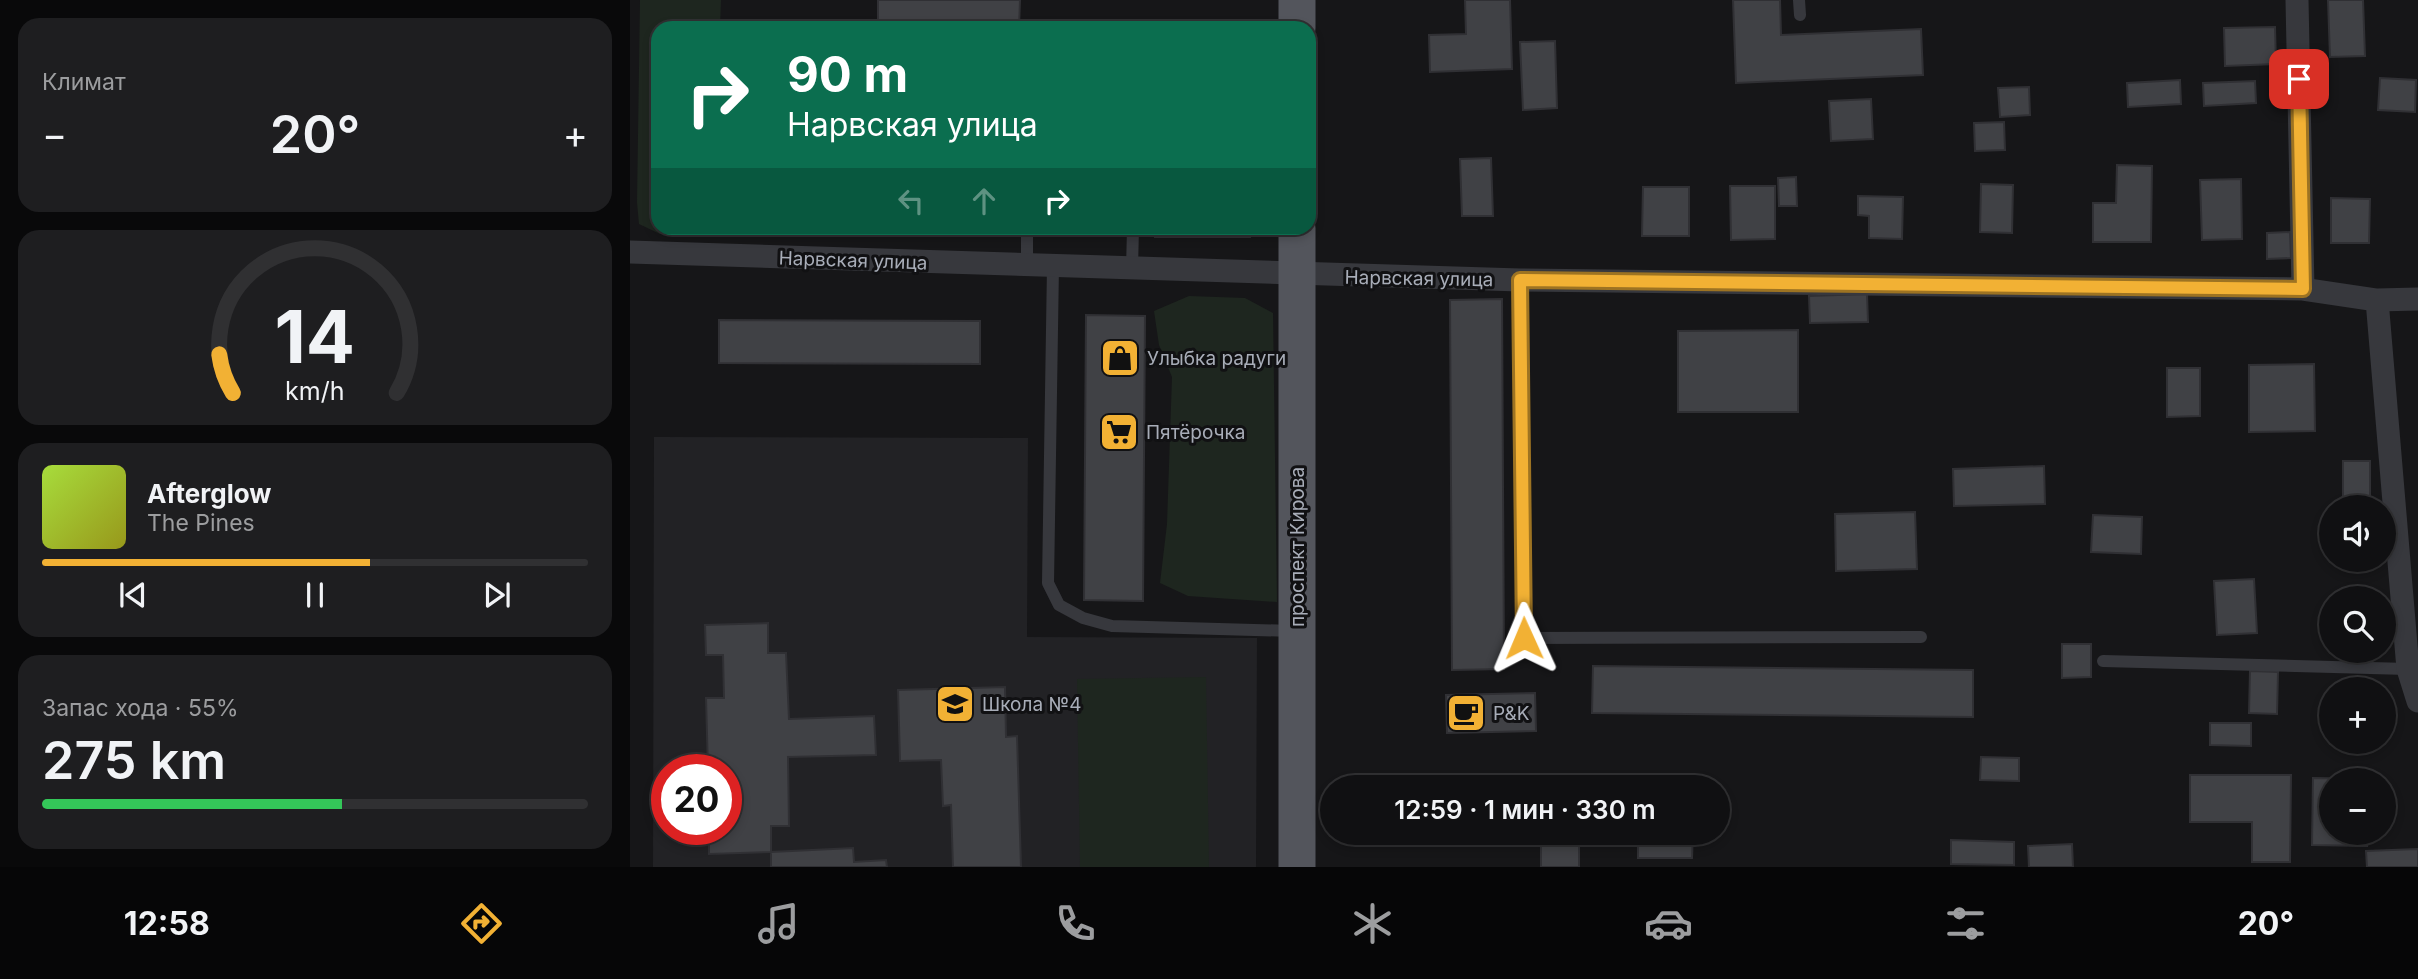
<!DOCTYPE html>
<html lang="ru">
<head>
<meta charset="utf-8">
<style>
  :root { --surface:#101012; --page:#1e1e20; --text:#f1f3f6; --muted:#9c9d9f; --line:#303032; --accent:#f2b134 }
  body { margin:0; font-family:Inter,sans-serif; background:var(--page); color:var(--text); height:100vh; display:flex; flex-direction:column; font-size:26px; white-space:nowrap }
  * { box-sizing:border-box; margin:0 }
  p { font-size:23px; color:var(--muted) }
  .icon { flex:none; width:38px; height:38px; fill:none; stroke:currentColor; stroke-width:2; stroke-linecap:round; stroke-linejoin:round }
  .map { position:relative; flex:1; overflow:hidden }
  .sheet { display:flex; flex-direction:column; gap:18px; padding:18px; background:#09090a; width:630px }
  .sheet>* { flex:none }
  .hud { position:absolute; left:21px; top:21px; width:665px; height:214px; border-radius:21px; box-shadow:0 4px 10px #0003,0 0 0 2px var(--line); background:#0b6e4f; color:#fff; overflow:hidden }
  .controls { position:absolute; left:1689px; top:495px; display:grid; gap:14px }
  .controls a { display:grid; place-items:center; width:77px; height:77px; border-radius:50%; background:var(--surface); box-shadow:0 4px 10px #0003,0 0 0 2px var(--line); font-size:35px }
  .speed { position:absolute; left:21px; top:754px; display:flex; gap:14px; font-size:35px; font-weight:700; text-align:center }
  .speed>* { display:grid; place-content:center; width:91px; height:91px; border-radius:50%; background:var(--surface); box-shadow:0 4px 10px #0003,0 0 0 2px var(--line); line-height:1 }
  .speed .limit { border:10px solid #d22; background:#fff; color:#111 }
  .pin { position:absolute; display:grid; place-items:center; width:60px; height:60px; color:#fff; margin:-30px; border-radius:14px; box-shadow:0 4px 10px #0006 }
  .me { position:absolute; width:77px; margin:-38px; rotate:359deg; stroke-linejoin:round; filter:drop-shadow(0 0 5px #0008) }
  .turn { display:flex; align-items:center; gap:24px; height:147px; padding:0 21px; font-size:32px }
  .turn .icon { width:91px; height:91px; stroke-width:2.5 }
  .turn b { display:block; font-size:49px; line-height:60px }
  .lanes { display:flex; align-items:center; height:66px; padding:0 21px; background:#0003; justify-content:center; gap:35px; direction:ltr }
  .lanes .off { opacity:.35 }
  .big { font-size:52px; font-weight:600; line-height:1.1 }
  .sheet .card { flex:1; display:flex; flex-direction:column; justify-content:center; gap:10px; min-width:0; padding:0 24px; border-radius:21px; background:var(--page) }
  .sheet .dial { align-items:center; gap:0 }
  .dial svg { height:182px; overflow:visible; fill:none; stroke:var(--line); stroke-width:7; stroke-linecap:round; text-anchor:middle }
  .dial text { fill:var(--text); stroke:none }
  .song { display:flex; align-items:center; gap:21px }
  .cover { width:84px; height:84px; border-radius:10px; background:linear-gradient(135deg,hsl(80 70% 55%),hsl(60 70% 35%)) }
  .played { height:7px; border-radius:4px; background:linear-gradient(90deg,var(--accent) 60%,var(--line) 60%) }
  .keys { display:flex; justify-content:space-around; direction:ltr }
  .heat { display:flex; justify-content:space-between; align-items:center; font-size:38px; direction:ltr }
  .charge { height:10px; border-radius:5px; background:linear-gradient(90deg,#34c759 55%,var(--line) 0) }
  .trip { position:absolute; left:690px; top:775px; width:410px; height:70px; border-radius:35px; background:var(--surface); box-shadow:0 4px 10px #0003,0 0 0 2px var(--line); font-weight:600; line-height:70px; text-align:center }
  .tabs { display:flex; height:112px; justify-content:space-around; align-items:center; background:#060607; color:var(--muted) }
  .tabs .icon { width:49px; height:49px }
  .tabs .on { color:var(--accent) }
  .tabs b { font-size:32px; color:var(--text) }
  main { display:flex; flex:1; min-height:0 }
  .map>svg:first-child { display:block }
  .built { fill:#222225; fill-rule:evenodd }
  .green { fill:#1e261f }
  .building { fill:#404145; stroke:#303034; stroke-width:2 }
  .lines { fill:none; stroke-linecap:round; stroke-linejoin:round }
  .lane { stroke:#37383d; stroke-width:12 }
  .street { stroke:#37383d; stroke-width:23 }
  .primary { stroke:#53555c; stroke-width:37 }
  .route-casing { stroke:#9d7322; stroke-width:18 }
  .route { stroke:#f2b134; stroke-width:12 }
  .labels { text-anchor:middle; stroke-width:6; stroke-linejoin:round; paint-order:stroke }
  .street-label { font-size:19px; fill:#a8adb8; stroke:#111113 }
  .poi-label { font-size:19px; fill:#a8adb8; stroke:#111113; text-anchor:start }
</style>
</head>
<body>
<main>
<section class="sheet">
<div class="card"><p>Климат</p>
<div class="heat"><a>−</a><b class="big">20°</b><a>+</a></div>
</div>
<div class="card dial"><svg viewBox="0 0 100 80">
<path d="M14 69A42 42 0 1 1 86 69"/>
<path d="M14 69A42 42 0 0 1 8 52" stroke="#f2b134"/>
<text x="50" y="56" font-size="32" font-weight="700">14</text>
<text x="50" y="72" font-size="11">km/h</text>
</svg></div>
<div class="card">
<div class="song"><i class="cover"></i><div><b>Afterglow</b><p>The Pines</p></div></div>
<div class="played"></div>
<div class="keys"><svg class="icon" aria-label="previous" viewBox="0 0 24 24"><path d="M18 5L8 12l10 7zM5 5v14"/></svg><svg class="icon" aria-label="pause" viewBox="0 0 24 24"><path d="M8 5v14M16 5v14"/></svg><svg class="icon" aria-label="next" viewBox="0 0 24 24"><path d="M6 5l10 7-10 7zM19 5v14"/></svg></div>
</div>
<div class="card"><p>Запас хода · 55%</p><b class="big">275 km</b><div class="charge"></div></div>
</section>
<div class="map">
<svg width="1788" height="867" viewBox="0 0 1788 867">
  <rect width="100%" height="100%" fill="#161618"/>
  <path class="built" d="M24 437 398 438 397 637 627 638 626 867H23ZM37 770H96V830H37Z"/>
  <path class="green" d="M10 0H91L90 28H28V228H76V233L30 234 9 224 7 202Z
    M559 296 615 298 643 313 647 602 558 596 530 583 537 524 542 377 529 345 524 311Z
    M576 677 579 867H450L447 679Z"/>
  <path class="building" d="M248 0H390L389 28H248Z
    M835 0H880L882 69 800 72 799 35 836 34Z
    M1103 0H1150L1151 35 1291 29 1293 75 1106 83Z
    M1698 0H1733L1735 56 1700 57Z
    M1645 27 1646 64 1595 66 1594 28Z
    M925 41 927 108 893 110 890 42Z
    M1750 78 1786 80 1785 112 1748 110Z
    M1550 80 1551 104 1498 107 1497 83Z
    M1625 81 1626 103 1574 106 1573 83Z
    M1399 87 1400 115 1370 117 1368 88Z
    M1241 99 1243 139 1201 141 1199 101Z
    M1374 122 1375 150 1345 151 1344 123Z
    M861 158 863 216H832L830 159Z
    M1487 165 1522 166 1521 242H1463V203H1486Z
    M1166 177 1167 206H1149L1148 178Z
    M1611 179 1612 239 1572 240 1570 180Z
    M1351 184 1383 185 1382 233 1350 232Z
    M1100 186H1145V239L1101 240Z
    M1013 187H1059V236H1012Z
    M1228 196 1273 197 1272 239 1239 238V216L1228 215Z
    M1701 198 1740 199 1739 243H1701Z
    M525 228H620V237H525Z
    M1660 232 1661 258 1637 259V233Z
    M1237 294 1238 322 1180 323 1179 296Z
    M872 299 874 669 822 670 820 300Z
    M456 315 515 316 513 601 454 600Z
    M89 320 350 321V364L89 363Z
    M1168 330V412H1048V331Z
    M1684 364 1685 431 1619 432V365Z
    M1537 368H1570V416L1537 417Z
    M1713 461H1740V497H1713Z
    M1414 466 1415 504 1324 506 1323 469Z
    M1285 512 1287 569 1206 571 1205 514Z
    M1463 515 1512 517 1511 554 1461 552Z
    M1624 579 1627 633 1587 635 1584 581Z
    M138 623V653H156L159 719 244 716 246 755 158 757 159 826H141V852L79 854V830H96V823H99L96 770H78L76 698H94L93 655H76L75 625Z
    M1432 644H1461V677L1432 678Z
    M963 666 1343 670V717L962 713Z
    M1620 671 1648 672 1647 714 1619 713Z
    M375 687 376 737 387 736 391 867H323L321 805 313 806 311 760 270 761 268 690Z
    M905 693 906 731 817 733 816 695Z
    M1580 723H1621V746L1580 745Z
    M1351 757 1389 758V781L1350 780Z
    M1560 775H1661L1660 862H1622V822H1560Z
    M1683 778 1739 779 1701 780V833H1737V846L1682 845Z
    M911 833H949V867H911Z
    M1008 833H1063L1062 858H1008Z
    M1321 840 1384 842V865L1321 864Z
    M1442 844 1443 867H1399L1398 846Z
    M223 848 224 862 256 860 257 867H141V852Z
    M1788 849V867H1737L1736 851Z"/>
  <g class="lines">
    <path class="lane" d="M1169 0 1170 15
      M397 228V266
      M423 266 418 583 429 605 453 618 482 626 663 631
      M502 269 503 228
      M890 280 894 638 1291 637
      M1473 661 1778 669"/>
    <path class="street" d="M1667 0 1673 289
      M0 252 890 280 1673 289 1747 300 1788 299
      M1747 300 1778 669 1788 701"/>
    <path class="primary" d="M667 28V0
      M667 867V228"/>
  </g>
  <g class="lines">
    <defs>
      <path id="route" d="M894 638 890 280 1673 289 1669 79"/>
    </defs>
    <use href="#route" class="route-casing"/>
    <use href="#route" class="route"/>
  </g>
  <defs>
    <symbol id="shop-square" viewBox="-11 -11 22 22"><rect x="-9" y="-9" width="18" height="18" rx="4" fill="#f2b134" stroke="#111113"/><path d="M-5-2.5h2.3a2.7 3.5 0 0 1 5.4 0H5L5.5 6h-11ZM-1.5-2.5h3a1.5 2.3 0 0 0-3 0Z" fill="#111"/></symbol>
    <symbol id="supermarket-square" viewBox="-11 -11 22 22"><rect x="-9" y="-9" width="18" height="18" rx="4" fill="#f2b134" stroke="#111113"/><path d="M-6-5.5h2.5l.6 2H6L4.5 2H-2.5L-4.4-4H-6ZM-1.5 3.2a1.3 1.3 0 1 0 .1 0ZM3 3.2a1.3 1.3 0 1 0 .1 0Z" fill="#111"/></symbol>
    <symbol id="school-square" viewBox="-11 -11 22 22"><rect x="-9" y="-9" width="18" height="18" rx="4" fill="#f2b134" stroke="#111113"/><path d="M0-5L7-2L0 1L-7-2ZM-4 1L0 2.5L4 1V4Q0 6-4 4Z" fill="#111"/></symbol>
    <symbol id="cafe-square" viewBox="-11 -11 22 22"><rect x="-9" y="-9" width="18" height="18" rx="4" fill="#f2b134" stroke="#111113"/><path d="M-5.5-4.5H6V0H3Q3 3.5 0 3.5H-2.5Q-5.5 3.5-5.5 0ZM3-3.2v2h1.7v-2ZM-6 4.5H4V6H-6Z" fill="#111"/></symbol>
  </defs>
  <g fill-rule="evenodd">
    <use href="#shop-square" x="468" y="336" width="44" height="44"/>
    <use href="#supermarket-square" x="467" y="410" width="44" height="44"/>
    <use href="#school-square" x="303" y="682" width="44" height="44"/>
    <use href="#cafe-square" x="814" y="691" width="44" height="44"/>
  </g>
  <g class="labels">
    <g class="street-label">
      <text transform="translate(223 260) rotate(2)" y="7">Нарвская улица</text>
      <text transform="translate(789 278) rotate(1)" y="7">Нарвская улица</text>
      <text transform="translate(667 547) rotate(-90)" y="7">проспект Кирова</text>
    </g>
    <g class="poi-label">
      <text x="517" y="365">Улыбка радуги</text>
      <text x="516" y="439">Пятёрочка</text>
      <text x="352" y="711">Школа №4</text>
      <text x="863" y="720">P&amp;K</text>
    </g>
  </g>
</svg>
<div class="controls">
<a><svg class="icon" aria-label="sound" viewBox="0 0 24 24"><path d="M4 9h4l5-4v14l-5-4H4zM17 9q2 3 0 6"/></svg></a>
<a><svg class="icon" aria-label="search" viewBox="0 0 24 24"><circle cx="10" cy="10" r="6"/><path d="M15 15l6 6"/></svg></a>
<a>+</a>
<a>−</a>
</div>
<div class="speed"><div class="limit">20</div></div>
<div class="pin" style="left:1669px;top:79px;background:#d93025"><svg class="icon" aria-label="arrive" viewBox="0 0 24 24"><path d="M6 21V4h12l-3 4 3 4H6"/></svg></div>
<svg class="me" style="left:894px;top:638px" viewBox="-20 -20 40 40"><path d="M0-17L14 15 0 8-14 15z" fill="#f2b134" stroke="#fff" stroke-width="4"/></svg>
<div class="trip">12:59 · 1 мин · 330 m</div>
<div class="hud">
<div class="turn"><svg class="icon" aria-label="right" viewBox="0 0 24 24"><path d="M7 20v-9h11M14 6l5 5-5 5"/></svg><div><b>90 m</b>Нарвская улица</div></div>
<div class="lanes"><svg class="icon off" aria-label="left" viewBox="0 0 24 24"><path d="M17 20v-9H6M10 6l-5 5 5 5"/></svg><svg class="icon off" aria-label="ahead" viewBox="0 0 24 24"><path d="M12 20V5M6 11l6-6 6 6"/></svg><svg class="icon" aria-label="right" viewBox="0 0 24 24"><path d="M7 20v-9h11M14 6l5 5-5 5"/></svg></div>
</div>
</div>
</main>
<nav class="tabs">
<b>12:58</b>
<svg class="icon on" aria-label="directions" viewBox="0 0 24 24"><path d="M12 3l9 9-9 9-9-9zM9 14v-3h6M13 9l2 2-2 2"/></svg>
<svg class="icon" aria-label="music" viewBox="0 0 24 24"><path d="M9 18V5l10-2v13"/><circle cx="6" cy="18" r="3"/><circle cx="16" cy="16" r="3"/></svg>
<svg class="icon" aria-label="phone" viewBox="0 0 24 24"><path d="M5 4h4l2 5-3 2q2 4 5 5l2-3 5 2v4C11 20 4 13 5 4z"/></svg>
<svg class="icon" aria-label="climate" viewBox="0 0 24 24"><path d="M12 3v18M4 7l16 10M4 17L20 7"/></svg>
<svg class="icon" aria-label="car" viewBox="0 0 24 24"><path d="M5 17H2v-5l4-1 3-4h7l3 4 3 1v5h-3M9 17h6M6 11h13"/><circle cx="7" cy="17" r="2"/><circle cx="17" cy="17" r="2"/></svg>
<svg class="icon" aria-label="filters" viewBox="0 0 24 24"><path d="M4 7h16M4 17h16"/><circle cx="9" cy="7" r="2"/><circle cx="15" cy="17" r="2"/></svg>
<b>20°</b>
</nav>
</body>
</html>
